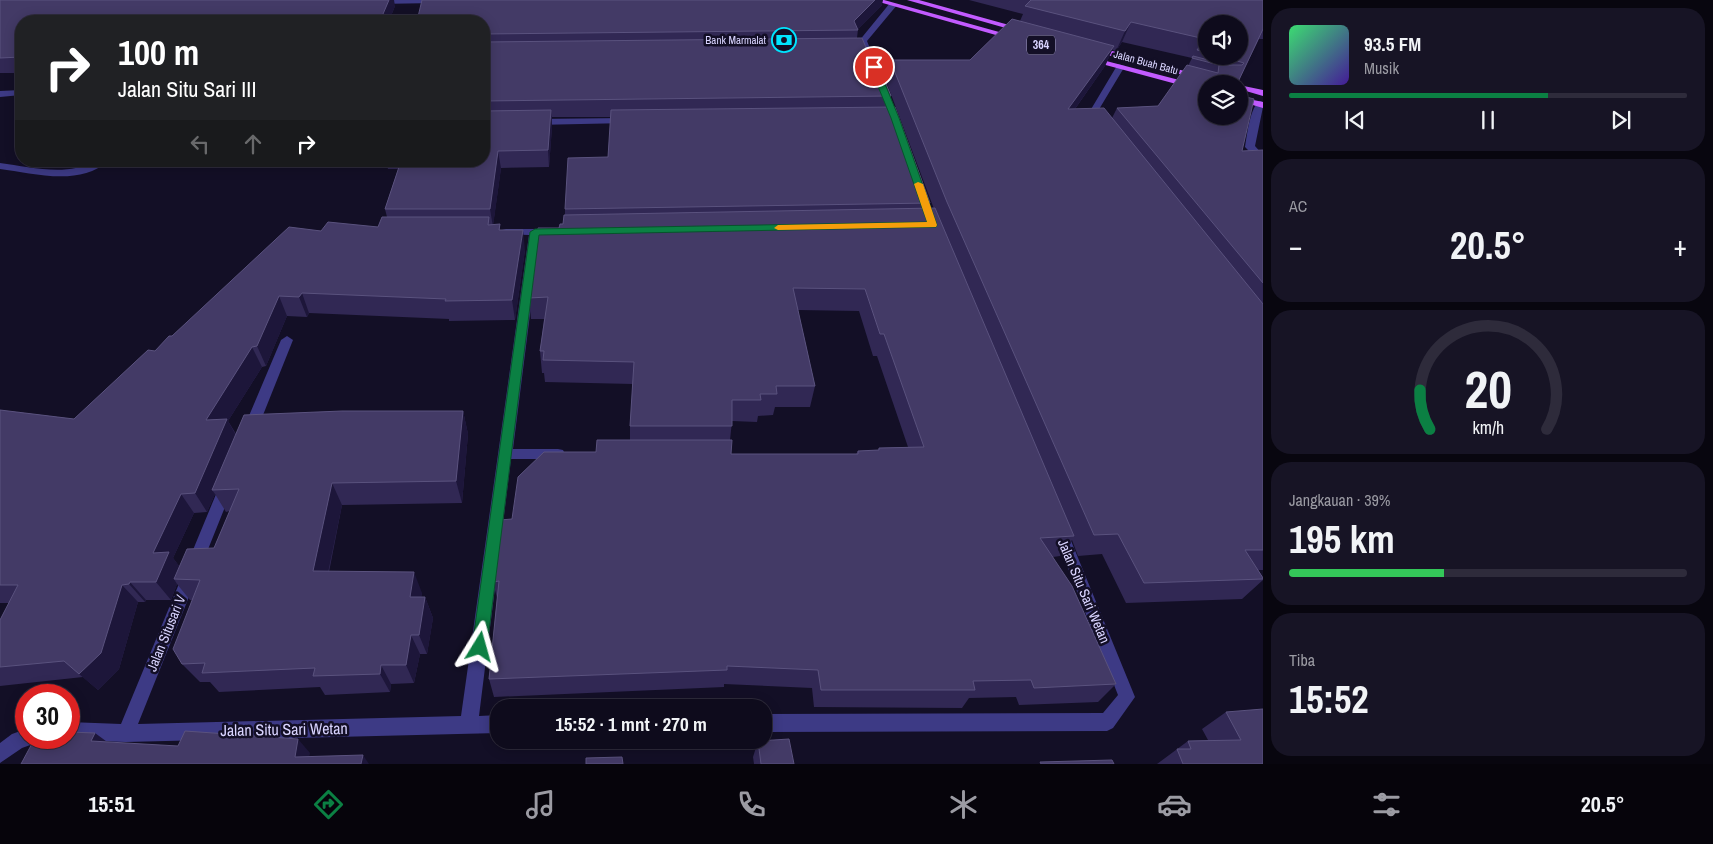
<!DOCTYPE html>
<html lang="id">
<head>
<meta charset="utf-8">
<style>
  :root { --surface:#0e0b1c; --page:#171425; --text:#f1f3f6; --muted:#9b9ba3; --line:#2e2b3b; --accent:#0b8043 }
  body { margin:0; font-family:"Archivo Narrow",sans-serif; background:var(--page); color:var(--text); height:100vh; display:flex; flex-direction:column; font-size:19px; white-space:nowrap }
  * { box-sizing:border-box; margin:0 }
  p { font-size:16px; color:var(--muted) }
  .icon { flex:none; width:28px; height:28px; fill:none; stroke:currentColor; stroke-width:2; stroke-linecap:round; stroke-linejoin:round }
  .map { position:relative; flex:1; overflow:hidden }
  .drawer { display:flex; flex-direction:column; gap:8px; padding:8px; background:#08060f; width:450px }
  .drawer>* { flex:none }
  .hud { position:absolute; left:15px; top:15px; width:475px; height:152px; border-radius:20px; box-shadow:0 2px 12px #0003,0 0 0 1px var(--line); background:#202124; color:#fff; overflow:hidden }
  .controls { position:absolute; left:1198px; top:15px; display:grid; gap:10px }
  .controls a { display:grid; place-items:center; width:50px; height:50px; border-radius:50%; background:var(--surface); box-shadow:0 2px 12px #0003,0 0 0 1px var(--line); font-size:25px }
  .speed { position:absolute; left:15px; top:684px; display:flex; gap:10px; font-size:25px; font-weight:700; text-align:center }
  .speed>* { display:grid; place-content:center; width:65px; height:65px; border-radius:50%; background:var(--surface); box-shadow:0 2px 12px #0003,0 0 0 1px var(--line); line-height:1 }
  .speed .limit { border:8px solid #d22; background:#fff; color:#111 }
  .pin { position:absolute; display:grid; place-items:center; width:42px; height:42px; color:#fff; margin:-21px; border:2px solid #fff; border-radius:50%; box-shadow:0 1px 5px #0007 }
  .me { position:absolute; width:55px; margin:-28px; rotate:8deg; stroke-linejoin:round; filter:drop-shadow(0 0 4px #0008) }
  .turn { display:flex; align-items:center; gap:18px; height:105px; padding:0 20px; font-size:22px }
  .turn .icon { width:65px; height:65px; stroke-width:2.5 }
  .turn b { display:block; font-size:35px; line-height:42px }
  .lanes { display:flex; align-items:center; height:48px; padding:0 20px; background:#0003; justify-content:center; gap:25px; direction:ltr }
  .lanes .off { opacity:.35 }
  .big { font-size:38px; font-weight:800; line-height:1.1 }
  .drawer .card { flex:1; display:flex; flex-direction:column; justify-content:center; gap:8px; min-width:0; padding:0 18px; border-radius:20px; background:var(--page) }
  .drawer .dial { align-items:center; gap:0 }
  .dial svg { height:130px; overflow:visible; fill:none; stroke:var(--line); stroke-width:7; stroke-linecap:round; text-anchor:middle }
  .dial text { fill:var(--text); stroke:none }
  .song { display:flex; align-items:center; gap:15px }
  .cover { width:60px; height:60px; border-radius:8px; background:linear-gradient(135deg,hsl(140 70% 55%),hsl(260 70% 35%)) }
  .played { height:5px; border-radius:2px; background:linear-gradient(90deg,var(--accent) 65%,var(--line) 65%) }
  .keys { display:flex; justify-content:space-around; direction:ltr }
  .heat { display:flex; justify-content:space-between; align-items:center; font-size:28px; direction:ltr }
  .charge { height:8px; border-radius:4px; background:linear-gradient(90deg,#34c759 39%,var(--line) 0) }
  .trip { position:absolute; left:490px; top:699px; width:282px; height:50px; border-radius:20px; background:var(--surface); box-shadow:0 2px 12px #0003,0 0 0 1px var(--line); font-weight:800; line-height:50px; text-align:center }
  .tabs { display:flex; height:80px; justify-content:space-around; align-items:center; background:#06040b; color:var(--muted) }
  .tabs .icon { width:35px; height:35px }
  .tabs .active { color:var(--accent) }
  .tabs b { font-size:22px; color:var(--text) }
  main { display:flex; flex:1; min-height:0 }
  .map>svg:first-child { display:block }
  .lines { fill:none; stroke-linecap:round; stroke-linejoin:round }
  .street { fill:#3d3a85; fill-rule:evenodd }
  .primary { fill:#c25bff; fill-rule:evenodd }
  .wall { fill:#312854; fill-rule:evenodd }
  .shaded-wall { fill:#1d163a }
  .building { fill:#433a66; stroke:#5a527e }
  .route { fill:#0b8043; stroke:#07532c }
  .slow { fill:#f59e0b }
  .labels { text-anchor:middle; stroke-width:5; stroke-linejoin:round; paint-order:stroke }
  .far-poi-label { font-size:11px; fill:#d9d4ff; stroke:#130f26; text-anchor:end }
  .far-street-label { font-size:11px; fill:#d9d4ff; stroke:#130f26 }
  .shield { fill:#130f26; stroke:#9e99be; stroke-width:1 }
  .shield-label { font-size:12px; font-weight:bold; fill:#d9d4ff }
  .street-label { font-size:14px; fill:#d9d4ff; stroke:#130f26 }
  .near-street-label { font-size:16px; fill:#d9d4ff; stroke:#130f26 }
</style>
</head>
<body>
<main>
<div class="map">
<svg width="1263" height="764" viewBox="0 0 1263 764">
  <rect width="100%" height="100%" fill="#130f26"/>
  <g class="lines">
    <path class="street" d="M374 0H440L441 1 437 3 377 4H374Z
      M890 3 897 5 867 41 873 56 866 58 859 41Z
      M1118 64 1125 66 1095 116 1099 122 1095 125 1092 124 1087 116Z
      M21 90V95L0 97V91Z
      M1260 101 1263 102V107L1255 146 1263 155V163L1260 162 1245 147C1247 136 1250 106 1260 101Z
      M625 118 629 121 628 123 535 125 531 122 535 119Z
      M96 161H108C80 187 32 173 0 169V163C31 167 66 177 96 161Z
      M362 161H372L366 166 363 165Z
      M506 229H554L559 232 554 235H540L513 449H558L563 450 565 454 563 458 558 459H511L479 716 499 715V733L126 742 69 740 64 738H69V722L121 724 219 487 221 483 226 481 231 483 233 487 138 724 461 716 529 235 502 234 501 232 502 230Z
      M287 336 293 340 257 430 255 434H245L243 430 281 340Z
      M1060 525 1065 527 1067 531 1135 697 1113 728 1107 731 764 732V714L1103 713 1118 695 1053 531 1055 527Z
      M26 729V738H36L33 744 22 748 0 763V743L12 734Z"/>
    <path class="primary" d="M872 0H884L1017 37 1010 39Z
      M907 0H919L1027 30 1020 32Z
      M1092 47H1098L1231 84H1217L1092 51Z
      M1087 56 1206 87V92L1087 60Z
      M1239 85 1263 90V96L1239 89Z
      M1239 97 1263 102V108L1239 101Z"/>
  </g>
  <path class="wall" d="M0 0 395 6 389 21H21V73H0Z
    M969 0H1263V39H1259L1237 84H1206L1242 151 1263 150V570H1258L1263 578V580L1242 599 1126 603 1102 554 1078 556 1072 540 1060 556 1053 557 1116 684 1098 702 1019 705 1016 697 969 698 962 708 814 707 812 688 724 684V687L494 697 489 679 497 598 493 582 512 519 596 452 630 440V426L633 384 545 382 544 373H542L540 351 544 319H531L529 298 559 228 563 224 565 215V209L608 157 611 117H552V127L549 167 501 168 493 225 500 224V230L525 250 515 320 449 321V319L309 313 307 317 287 316 266 366 262 367 228 421 236 434 463 411 468 434 462 503 342 505 329 572 422 593 421 597H425L433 618 427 654H420L414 683 391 684 390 692 325 695 320 687 219 692 210 682H200L182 664 192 600H190L177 584 171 600H146L145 602H138L119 669 98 690 83 677 0 686V620L9 603H0V410L74 419 172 336 321 231 378 227 387 217 385 209 398 169H388L386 161H484V21L882 5 858 29 857 38 873 64 891 96 889 107 930 203 928 209H934L886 81 890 60H970L1020 21 1023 14ZM1206 24 1239 56H1206ZM1122 42 1192 58 1188 66 1158 106 1117 108 1112 118 1075 109 1105 66 1112 50 1116 51ZM798 310 859 311 873 356H877L908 447 879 448 878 450 858 451 856 454H731L730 440 732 421 757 422 758 416 773 415 775 407H810L815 386ZM215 494 226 512 230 511 214 548 179 566 173 558 194 513 207 512Z
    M168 161H290L279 162 276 166 183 167 181 163H169Z
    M1226 712 1263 764H1157L1188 741 1208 740 1202 729Z
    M758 741 794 764H754L753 757Z"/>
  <path class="shaded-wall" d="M389 0H394L395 6 389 21H380Z
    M875 0H883L882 5 857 30 854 21Z
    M1131 22 1122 42 1116 51 1125 31Z
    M1114 46 1105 66 1060 130 1068 109Z
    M551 110 552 127 549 167 548 150Z
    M498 151 501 168 493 227 490 209Z
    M275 161H279L276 166Z
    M523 230 525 250 515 320 512 300Z
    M302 293 309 313 307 317 299 297Z
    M279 296 287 316 266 366 257 346Z
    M252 347 262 367 228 421 238 439 212 490 215 494 207 512 195 493 206 420Z
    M463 411 468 434 462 503 456 481Z
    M332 483 342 505 324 592 313 571Z
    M181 494 194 513 173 558 183 571 174 579 177 584 171 600 156 582 153 553Z
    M414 572 422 593 418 618 410 597Z
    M130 582 146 600 145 602 129 584Z
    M122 585 138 602 119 669 98 690 79 674Z
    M425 597 433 618 427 654 419 635Z
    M411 635 420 654 414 683 406 665Z
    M381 665 391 684 390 692 380 674Z
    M95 733 114 747 91 741Z
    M298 739 310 753 308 764 295 757Z
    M363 755 369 764H361Z"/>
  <path class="building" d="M0 0H389L380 21H21V57L0 58Z
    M422 0H875L854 21 858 30 484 34V21H417Z
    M1031 0H1263V29L1237 84H1206V116H1239V95L1254 99 1242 151 1263 150V283L1117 108 1158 106 1187 65 1218 73 1219 65 1192 58 1193 56 1228 65H1242L1244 63 1220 56H1239V24H1206V52L1197 50 1205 39 1131 22 1125 31 1025 6Z
    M1012 19 1114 46 1068 109 1104 108 1263 304V550H1245L1263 578V579L1144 583 1118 534 1094 535 947 202 890 60H970Z
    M862 38 873 64H878L891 96 484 101V42Z
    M895 107 930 203 565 209 568 158 608 157 611 110Z
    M551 110 548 150 498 151 490 209H385L401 161H484V111Z
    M935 208 1074 536 1040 538 1072 586 1116 684 1034 688 1031 680 973 681 975 690H821L818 670 727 666V670L489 679 499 581 493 582 500 520 512 519 518 477 544 452H596L597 440H732L731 454H858V451L879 450V448L924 447 884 334H880L865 289 793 288 815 386H776L777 394H760L761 400H732V426H630L634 362 543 360 544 351H540L548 297 529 298 538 228H559L560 224H563L564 215Z
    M382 217H489L488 225 500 224 499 230H523L512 300 445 301 446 299 302 293 299 297 279 296 257 346 252 347 206 420 227 419 195 493 181 494 153 553 169 552 156 582H130L129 584 122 585 101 653 79 674 64 661 0 667V620L18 585H0V410L74 419 148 350 155 351 169 336H172L289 227 321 231 328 222 378 227Z
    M342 411H463L456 481 332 483 313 571 414 572 410 597H425L419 635H411L406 665H381L380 674 313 676 315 668 202 673 205 663 182 664 173 649 200 580 174 579 187 549 214 548 239 489 212 490 244 415Z
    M1263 709V764H1183L1177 749H1191L1188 741 1241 740 1226 712Z
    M185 731 298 739 295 757 363 755 361 764H21L35 738H69V732L95 733 91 741 178 746Z
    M789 739 794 764H761L758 741Z
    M622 757 623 764H586V758Z
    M1112 760 1114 764H1041L1040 762Z"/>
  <path class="route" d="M871 65 878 67 899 118 937 225 936 227 539 235 487 647 485 652 480 654 474 652 472 647 530 232 535 229 927 222 891 118 870 67Z"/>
  <path class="slow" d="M918 182 923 184 937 225 936 227 778 230 774 228 778 225 927 222 914 184Z"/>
  <defs>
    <symbol id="bank-ring" viewBox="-11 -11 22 22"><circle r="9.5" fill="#130f26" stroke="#00e5ff" stroke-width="1.5"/><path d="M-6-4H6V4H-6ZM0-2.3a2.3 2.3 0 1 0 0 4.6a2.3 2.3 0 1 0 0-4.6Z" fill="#00e5ff"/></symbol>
  </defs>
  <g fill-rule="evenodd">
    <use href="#bank-ring" x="770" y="26" width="28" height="28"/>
  </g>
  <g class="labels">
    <g class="far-poi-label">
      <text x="766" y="44">Bank Marmalat</text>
    </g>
    <g class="far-street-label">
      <text transform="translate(1146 62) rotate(15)" y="4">Jalan Buah Batu</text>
    </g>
    <rect class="shield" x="1027" y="35.5" width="28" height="19" rx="4"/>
    <g class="shield-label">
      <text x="1041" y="49">364</text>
    </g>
    <g class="street-label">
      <text transform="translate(1084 591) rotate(67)" y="5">Jalan Situ Sari Wetan</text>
      <text transform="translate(166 633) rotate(-68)" y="5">Jalan Situsari V</text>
    </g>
    <g class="near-street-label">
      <text transform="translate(284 729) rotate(-1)" y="6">Jalan Situ Sari Wetan</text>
    </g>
  </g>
</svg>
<div class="controls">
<a><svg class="icon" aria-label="sound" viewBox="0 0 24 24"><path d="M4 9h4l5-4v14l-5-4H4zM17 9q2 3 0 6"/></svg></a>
<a><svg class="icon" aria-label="layers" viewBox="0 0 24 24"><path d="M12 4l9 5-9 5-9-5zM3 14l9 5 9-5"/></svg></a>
</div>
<div class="speed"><div class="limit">30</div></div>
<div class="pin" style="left:874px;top:67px;background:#d93025"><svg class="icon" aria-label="arrive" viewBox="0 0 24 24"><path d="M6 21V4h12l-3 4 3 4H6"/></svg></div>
<svg class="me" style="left:480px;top:647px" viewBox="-20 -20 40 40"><path d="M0-17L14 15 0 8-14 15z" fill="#0b8043" stroke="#fff" stroke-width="4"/></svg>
<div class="trip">15:52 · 1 mnt · 270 m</div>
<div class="hud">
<div class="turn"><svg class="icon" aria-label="right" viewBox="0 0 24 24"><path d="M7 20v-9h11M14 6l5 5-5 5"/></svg><div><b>100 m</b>Jalan Situ Sari III</div></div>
<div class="lanes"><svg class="icon off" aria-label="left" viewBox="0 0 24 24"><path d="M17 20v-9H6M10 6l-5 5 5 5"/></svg><svg class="icon off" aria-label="ahead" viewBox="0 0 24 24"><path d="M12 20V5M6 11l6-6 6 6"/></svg><svg class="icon" aria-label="right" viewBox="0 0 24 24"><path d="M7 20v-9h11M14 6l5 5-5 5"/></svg></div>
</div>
</div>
<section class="drawer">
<div class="card">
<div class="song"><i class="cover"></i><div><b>93.5 FM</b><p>Musik</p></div></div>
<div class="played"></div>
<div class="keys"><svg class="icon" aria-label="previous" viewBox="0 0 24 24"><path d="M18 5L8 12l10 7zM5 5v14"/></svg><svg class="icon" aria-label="pause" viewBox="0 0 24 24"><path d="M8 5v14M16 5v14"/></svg><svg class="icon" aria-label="next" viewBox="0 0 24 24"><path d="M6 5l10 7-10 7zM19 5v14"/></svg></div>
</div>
<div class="card"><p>AC</p>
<div class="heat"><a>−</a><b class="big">20.5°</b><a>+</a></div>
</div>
<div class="card dial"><svg viewBox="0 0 100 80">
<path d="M14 69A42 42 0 1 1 86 69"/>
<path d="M14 69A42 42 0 0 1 8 45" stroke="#0b8043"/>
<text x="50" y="56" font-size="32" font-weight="700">20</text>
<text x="50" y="72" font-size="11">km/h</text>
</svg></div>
<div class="card"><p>Jangkauan · 39%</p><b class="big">195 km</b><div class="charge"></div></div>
<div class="card"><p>Tiba</p><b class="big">15:52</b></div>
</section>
</main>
<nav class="tabs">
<b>15:51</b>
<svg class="icon active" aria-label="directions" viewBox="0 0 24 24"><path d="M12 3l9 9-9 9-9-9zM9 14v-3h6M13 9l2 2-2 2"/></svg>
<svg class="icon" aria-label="music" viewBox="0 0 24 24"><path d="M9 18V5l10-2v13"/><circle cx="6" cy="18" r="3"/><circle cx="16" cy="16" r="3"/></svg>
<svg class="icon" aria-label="phone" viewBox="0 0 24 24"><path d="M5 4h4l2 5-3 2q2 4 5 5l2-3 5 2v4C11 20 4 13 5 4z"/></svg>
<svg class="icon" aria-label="climate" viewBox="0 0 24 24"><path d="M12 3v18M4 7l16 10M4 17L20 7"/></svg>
<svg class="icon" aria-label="car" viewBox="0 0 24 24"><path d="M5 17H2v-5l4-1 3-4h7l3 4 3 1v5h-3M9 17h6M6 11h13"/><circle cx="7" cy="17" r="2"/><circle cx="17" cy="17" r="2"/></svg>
<svg class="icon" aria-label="filters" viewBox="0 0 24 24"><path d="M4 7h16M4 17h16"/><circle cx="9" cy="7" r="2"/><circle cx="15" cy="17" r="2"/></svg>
<b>20.5°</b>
</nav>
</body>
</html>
